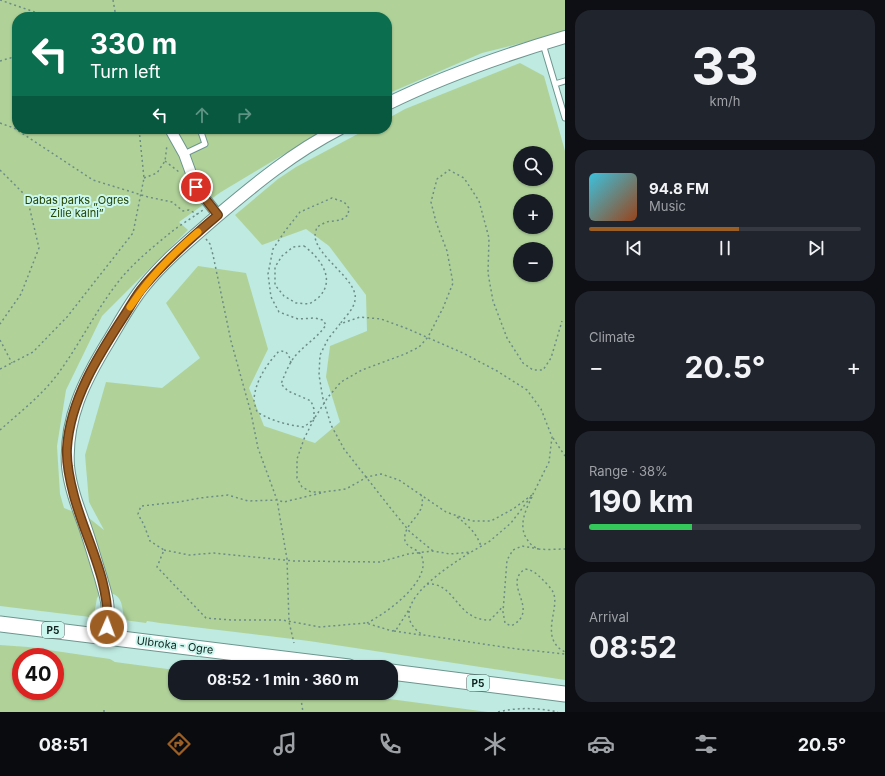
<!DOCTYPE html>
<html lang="en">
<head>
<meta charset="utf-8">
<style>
  :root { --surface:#171b24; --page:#20242c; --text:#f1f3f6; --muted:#9ea1a6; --line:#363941; --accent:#9c5e23 }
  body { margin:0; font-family:Inter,sans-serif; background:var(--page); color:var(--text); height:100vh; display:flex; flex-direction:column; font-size:15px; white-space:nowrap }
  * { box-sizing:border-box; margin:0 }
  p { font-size:13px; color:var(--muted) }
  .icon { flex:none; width:22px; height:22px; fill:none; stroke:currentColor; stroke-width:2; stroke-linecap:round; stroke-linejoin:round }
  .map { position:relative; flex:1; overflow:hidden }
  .side { display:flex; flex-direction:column; gap:10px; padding:10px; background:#0d0f14; width:320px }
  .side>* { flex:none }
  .guide { position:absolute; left:12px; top:12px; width:380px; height:122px; border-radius:16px; box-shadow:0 1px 3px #0004; background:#0b6e4f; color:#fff; overflow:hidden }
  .fabs { position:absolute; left:513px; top:146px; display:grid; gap:8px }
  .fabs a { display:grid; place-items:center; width:40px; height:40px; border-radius:50%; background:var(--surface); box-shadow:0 1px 3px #0004; font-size:20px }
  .speed { position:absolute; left:12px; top:648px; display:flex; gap:8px; font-size:20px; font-weight:700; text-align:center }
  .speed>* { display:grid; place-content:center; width:52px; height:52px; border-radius:50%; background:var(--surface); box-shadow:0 1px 3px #0004; line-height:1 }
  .speed .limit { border:6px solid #d22; background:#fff; color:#111 }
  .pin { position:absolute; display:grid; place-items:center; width:34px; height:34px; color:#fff; margin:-17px; border:2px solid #fff; border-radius:50%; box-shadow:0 1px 4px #0007 }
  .me { position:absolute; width:44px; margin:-22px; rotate:2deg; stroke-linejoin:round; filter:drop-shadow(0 0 3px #0008) }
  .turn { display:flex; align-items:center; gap:14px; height:84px; padding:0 12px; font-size:18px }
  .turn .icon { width:52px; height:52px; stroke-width:2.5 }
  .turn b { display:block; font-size:28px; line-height:34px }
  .lanes { display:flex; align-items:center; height:38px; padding:0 12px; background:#0003; justify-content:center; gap:20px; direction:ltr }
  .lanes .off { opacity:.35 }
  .big { font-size:30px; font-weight:700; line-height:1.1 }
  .side .widget { flex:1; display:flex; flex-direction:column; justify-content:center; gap:6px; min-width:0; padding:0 14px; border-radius:16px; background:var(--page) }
  .side .dial { align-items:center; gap:0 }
  .dial b { font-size:52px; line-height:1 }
  .song { display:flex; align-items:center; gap:12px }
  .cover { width:48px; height:48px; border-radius:6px; background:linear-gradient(135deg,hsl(190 70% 55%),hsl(20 70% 35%)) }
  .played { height:4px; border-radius:2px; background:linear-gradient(90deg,var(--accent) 55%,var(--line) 55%) }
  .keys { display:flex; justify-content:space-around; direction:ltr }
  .heat { display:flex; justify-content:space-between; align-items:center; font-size:22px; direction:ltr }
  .charge { height:6px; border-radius:3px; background:linear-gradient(90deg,#34c759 38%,var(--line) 0) }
  .trip { position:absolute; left:168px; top:660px; width:230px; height:40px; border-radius:16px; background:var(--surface); box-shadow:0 1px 3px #0004; font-weight:700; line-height:40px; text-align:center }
  .tabs { display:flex; height:64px; justify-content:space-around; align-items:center; background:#090b0e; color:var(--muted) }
  .tabs .icon { width:28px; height:28px }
  .tabs .active { color:var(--accent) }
  .tabs b { font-size:18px; color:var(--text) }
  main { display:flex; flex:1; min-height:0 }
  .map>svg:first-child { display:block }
  .green { fill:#b0d299; fill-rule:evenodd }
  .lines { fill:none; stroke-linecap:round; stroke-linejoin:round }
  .service-casing { stroke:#6c958e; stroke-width:7 }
  .minor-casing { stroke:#6c958e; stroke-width:12 }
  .tertiary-casing { stroke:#6c958e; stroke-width:14 }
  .primary-casing { stroke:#6c958e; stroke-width:17 }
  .path { stroke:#6c8c86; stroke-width:1.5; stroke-dasharray:2 3; stroke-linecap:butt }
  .service { stroke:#fff; stroke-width:5 }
  .minor { stroke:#fff; stroke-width:10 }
  .tertiary { stroke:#fff; stroke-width:12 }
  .primary { stroke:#fff; stroke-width:15 }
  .route-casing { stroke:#653d17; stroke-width:10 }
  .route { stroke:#9c5e23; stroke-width:7 }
  .slow { stroke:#f59e0b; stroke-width:7 }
  .labels { text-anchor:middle; stroke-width:4; stroke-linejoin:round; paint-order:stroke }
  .shield { fill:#cbf7ee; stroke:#48615c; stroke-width:1 }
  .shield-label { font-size:10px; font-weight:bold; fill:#10211e }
  .park-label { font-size:11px; fill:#234400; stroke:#cbf7ee }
  .street-label { font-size:11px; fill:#10211e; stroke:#cbf7ee }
</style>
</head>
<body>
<main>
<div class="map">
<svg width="565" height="712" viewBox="0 0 565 712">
  <rect width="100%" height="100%" fill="#beeae1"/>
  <path class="green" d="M0 0H565V32L482 53 387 94V17H17V129H326L221 192 179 222 188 230 102 316 66 390 57 446 60 494 64 508 89 518 104 530 89 502 85 455 106 382 162 388 200 358 166 303 198 266 246 273 268 349 249 388 264 426 315 443 340 422 326 377 330 346 367 331 366 295 329 246 306 229 262 245 235 215 278 179 296 167 367 129H387V119L405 109 520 63 544 76 565 151V680L309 641 160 623 147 621 146 623 124 620C122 603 122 591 101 593L97 598 94 615H89L90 617 0 606ZM520 153H546V179H520ZM520 201H546V227H520ZM520 249H546V275H520Z
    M0 645 28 647 110 659 115 662 175 670V693H344L488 712H0ZM21 657H55V691H21Z"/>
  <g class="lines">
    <defs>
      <path id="service" d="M543 44 565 118
        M555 84 565 81
        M184 154 205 144 200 129"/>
      <path id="minor" d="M170 129 184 154 196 187 218 215"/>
      <path id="tertiary" d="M387 104C444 76 504 55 565 37
        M106 637C107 625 109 614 107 602 106 594 103 586 101 578 95 559 90 541 84 524 77 505 70 486 68 466 65 419 84 381 108 342 119 324 130 303 144 286 165 260 191 239 216 217 255 184 294 152 339 129"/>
      <path id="primary" d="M0 624 349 667
        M391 672 565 694"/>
    </defs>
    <use href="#service" class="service-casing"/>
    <use href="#minor" class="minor-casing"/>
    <use href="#tertiary" class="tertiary-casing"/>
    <use href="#primary" class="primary-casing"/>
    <path class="path" d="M0 0 49 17
      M113 0 116 17
      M0 61 17 56
      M0 123 14 128 93 180 148 197 172 202 183 211 189 210 197 214
      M165 161 179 172
      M0 170 27 197 39 248 21 294 0 324
      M144 178 157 173 165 161 167 145
      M206 239 210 244 213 255 231 341 251 413 258 448 277 500 287 559 289 622 294 643
      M304 246C319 257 336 278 320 296 317 299 313 302 309 304L296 303 284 296 275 285V267L282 256 293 247Z
      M0 340 12 363
      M291 363C289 355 288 351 279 351 267 364 255 381 254 400 254 403 256 408 257 412 272 421 287 425 304 427L314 419V409L311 401 288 391 281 384C285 374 289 363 296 355 306 344 318 337 326 325L323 320 315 318 298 319 279 312 271 297 268 274 273 249 285 231 300 212 332 198 344 202 349 208 348 215 341 220 326 222 317 227C316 230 315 234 315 236 316 257 359 280 355 300 354 309 345 317 340 324
      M0 369 33 352 67 317 133 233 144 178 139 129
      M0 430C19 413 41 396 57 375 81 343 97 307 123 276 137 260 154 246 170 233 180 225 192 218 203 210
      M553 438 565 456
      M321 493 284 502 277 500 248 501 228 495 200 498 179 502 141 506 138 514 144 525 150 541 164 550 157 567 206 618 231 620H282L320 627 366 623 392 631 396 630 410 608
      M532 495 513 509 491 521H472L446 512 399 480 381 474 367 477 346 489 324 492H311L302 487 297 478V459L304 439 314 419 328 397 341 382 362 370 405 354 419 347 428 337 443 308 453 283 447 251 436 222 431 202 437 179 449 170 464 178 479 201 489 238 488 273 493 301 507 338 523 363 533 370H543L551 358 562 321
      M532 497C525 511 517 528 529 542 531 545 535 548 539 549 547 550 557 549 565 549
      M457 517C469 526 476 533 481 546
      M539 549 522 546 513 550 507 560 503 612 505 623 511 626C542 610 501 585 525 569 533 570 537 574 543 580 546 583 551 588 553 592 561 608 538 638 565 652
      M164 550 189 555 214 553 294 561 380 562 408 554 433 551 450 554 471 552 490 541 511 523 533 494 549 462 552 437 541 409 527 390 497 371 463 353 408 329 381 319 360 317 340 324 328 339 320 355 319 375 323 399 331 425 344 449 392 510 410 532 433 551
      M469 553C447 568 380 608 423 635L517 649 565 654
      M427 584C456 582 456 621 490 620L498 612 503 606
      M367 623C385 614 431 582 422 557 419 547 402 549 405 535 407 521 428 512 421 495
      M394 631 421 635
      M300 693 303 712
      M104 710V712
      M498 712C518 707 538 708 558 712"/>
    <use href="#service" class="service"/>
    <use href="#minor" class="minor"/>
    <use href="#tertiary" class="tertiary"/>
    <use href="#primary" class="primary"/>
  </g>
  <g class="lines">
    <defs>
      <path id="route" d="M107 627C111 582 85 538 74 496 70 481 66 464 67 448 70 400 98 356 124 316 130 307 136 295 144 286 166 260 192 237 218 215L196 187"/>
    </defs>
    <use href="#route" class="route-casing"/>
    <use href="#route" class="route"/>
    <path class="slow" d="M130 307C149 278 172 254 198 232"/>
  </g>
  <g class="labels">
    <g class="shield">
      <rect x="42" y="622" width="22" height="16" rx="3"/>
      <rect x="467" y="675" width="22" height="16" rx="3"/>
    </g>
    <g class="shield-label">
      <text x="53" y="634">P5</text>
      <text x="478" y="687">P5</text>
    </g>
    <g class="park-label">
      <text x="77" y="204">Dabas parks „Ogres<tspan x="77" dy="13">Zilie kalni”</tspan></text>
    </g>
    <g class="street-label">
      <text transform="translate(175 645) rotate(7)" y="4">Ulbroka - Ogre</text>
    </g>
  </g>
</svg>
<div class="fabs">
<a><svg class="icon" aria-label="search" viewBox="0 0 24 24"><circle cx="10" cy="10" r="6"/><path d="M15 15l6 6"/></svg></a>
<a>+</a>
<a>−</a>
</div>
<div class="speed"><div class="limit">40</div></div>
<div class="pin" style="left:196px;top:187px;background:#d93025"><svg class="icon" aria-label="arrive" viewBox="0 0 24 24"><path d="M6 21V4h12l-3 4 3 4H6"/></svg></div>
<svg class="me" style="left:107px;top:627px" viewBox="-20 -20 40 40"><circle r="17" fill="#9c5e23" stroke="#fff" stroke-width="3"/><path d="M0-11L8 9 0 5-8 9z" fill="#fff"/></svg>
<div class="trip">08:52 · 1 min · 360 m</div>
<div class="guide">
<div class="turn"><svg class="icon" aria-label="left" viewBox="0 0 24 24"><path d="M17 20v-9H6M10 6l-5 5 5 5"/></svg><div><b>330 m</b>Turn left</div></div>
<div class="lanes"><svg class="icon" aria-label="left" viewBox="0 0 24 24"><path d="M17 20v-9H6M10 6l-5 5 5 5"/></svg><svg class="icon off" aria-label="ahead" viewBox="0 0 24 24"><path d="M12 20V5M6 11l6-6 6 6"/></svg><svg class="icon off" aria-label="right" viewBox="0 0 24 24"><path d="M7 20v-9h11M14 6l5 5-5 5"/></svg></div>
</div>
</div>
<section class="side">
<div class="widget dial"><b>33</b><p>km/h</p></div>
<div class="widget">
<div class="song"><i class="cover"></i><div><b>94.8 FM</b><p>Music</p></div></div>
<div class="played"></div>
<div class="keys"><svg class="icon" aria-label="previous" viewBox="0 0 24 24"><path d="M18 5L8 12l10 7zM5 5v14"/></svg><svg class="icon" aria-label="pause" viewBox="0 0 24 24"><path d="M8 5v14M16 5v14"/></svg><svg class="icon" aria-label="next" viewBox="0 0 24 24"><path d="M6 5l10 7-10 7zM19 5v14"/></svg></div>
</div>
<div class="widget"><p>Climate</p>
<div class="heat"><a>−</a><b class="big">20.5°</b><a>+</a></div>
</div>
<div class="widget"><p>Range · 38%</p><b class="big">190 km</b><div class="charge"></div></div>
<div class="widget"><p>Arrival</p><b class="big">08:52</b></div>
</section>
</main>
<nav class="tabs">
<b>08:51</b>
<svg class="icon active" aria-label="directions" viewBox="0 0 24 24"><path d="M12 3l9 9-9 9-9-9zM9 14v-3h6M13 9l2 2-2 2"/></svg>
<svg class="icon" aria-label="music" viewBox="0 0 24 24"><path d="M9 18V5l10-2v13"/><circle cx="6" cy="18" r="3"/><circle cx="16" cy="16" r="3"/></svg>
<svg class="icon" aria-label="phone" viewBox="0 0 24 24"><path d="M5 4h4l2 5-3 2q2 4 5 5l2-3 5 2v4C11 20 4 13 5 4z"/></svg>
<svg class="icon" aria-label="climate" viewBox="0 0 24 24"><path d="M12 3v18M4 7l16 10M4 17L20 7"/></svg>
<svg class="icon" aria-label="car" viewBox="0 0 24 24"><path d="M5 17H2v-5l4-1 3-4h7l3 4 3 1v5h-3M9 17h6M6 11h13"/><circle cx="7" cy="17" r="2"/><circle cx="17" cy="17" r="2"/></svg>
<svg class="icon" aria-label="filters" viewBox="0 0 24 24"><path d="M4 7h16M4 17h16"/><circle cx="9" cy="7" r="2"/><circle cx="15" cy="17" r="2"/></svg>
<b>20.5°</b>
</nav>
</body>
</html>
